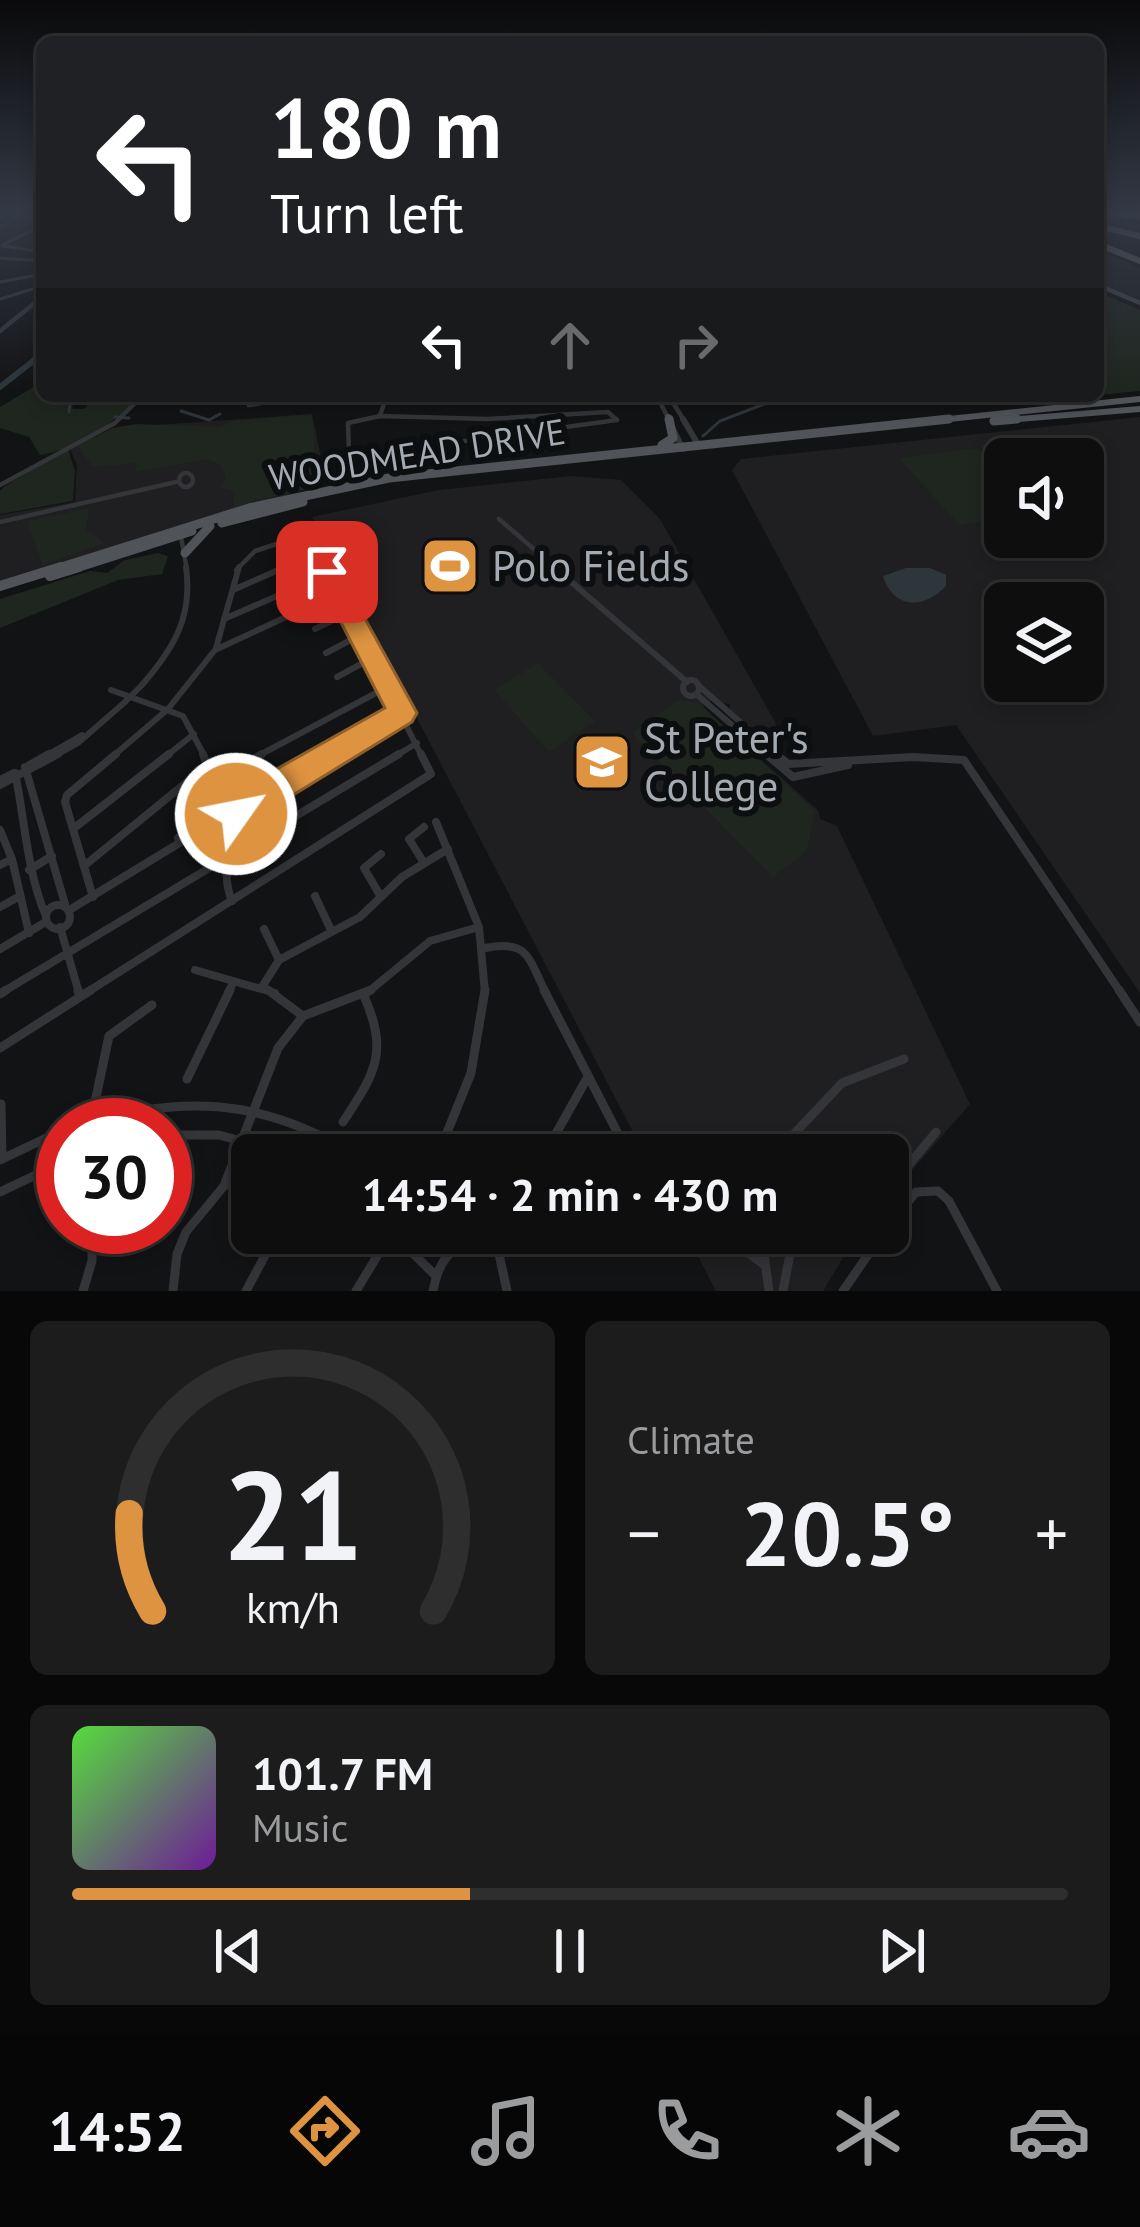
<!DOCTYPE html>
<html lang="en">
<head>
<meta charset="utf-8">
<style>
  :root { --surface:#0e0e0f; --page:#1c1c1d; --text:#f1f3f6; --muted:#9b9c9e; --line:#2e2e2f; --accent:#de9340 }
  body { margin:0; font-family:"PT Sans",sans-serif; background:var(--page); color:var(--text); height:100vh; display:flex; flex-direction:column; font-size:45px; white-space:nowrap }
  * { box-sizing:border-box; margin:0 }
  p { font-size:39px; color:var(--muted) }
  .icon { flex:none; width:66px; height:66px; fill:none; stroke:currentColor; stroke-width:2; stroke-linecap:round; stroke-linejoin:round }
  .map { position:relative; height:1291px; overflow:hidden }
  .side { display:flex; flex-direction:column; gap:30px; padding:30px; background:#080808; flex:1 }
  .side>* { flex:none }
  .top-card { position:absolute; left:36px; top:36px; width:1068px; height:366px; border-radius:18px; box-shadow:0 6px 18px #0003,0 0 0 3px var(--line); background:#202124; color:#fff; overflow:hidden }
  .controls { position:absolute; left:984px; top:438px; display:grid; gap:24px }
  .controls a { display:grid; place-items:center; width:120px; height:120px; border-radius:18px; background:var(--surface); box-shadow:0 6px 18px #0003,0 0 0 3px var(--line); font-size:60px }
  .speed { position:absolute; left:36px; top:1098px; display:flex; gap:24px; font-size:60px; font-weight:700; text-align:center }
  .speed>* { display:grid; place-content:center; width:156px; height:156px; border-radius:50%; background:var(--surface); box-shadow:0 6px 18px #0003,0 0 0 3px var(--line); line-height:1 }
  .speed .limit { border:18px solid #d22; background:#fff; color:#111 }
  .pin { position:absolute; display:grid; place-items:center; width:102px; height:102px; color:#fff; margin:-51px; border-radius:24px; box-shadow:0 6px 18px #0006 }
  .me { position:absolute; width:132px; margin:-66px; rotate:57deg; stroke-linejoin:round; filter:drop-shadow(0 0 9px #0008) }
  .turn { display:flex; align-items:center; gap:42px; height:252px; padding:0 36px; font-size:54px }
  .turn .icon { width:156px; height:156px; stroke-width:2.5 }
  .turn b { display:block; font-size:84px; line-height:102px }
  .lanes { display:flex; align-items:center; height:114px; padding:0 36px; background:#0003; justify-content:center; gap:60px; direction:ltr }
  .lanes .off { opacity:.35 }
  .big { font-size:90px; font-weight:800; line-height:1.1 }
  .side .card { flex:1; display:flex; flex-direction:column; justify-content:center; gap:18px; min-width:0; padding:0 42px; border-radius:18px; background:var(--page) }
  .side .dial { align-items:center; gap:0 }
  .dial svg { height:312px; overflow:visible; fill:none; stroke:var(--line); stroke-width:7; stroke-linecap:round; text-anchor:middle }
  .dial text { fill:var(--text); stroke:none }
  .song { display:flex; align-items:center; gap:36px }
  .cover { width:144px; height:144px; border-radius:18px; background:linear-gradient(135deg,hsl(110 70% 55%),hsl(280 70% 35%)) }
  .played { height:12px; border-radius:6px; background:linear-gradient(90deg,var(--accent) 40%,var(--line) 40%) }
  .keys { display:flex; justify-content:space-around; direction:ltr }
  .heat { display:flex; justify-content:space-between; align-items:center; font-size:66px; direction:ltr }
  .side .tiles { flex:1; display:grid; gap:30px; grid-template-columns:1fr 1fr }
  .card:last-child { grid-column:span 2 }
  .trip { position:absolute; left:231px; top:1134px; width:678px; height:120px; border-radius:18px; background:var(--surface); box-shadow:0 6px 18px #0003,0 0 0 3px var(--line); font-weight:800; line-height:120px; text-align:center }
  .menu { display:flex; height:192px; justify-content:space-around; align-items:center; background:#060606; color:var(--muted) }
  .menu .icon { width:84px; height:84px }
  .menu .current { color:var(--accent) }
  .menu b { font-size:54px; color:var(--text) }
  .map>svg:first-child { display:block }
  .built { fill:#1f1f21; fill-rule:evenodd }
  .green { fill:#1f261f }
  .water { fill:#2d363b }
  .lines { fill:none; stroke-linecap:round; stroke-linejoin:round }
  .stream { stroke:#2d363b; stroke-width:3 }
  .river { stroke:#2d363b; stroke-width:6 }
  .minor-far4 { stroke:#343538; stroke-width:3 }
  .minor-far3 { stroke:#343538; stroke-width:4.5 }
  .minor-far2 { stroke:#343538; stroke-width:6 }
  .minor-far1 { stroke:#343538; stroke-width:8 }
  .minor { stroke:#343538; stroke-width:9 }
  .tertiary-far1 { stroke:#343538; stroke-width:4.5 }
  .tertiary { stroke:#343538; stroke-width:6 }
  .secondary { stroke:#424448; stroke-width:4.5 }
  .primary-far2 { stroke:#505357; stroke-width:6 }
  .primary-far1 { stroke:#505357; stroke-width:9 }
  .primary { stroke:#505357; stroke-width:10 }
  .motorway { stroke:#606469; stroke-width:6 }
  .minor-bridge { stroke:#343538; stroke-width:6 }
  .route { fill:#de9340; stroke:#90602a; stroke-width:3 }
  .labels { text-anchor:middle; stroke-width:12; stroke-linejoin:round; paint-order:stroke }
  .far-street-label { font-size:36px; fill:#a5abb3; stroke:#0d0e0f }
  .poi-label { font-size:42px; fill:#a5abb3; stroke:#0d0e0f; text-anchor:start }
</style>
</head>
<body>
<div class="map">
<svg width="1140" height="1291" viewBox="0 0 1140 1291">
  <rect width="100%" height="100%" fill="#121314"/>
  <path class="built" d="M1098 250 1140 268V300L1098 284Z
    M312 414 326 483 0 586V515L75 502 77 466 70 448 113 428Z
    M1140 417V993L956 725 873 736 732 470 741 459ZM1005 459H1083V537H1005ZM1005 603H1083V681H1005Z
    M571 476 621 480 660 519 775 722 781 744 767 742 730 710V704L721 703 716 697 702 708 818 810 820 819 837 826 970 1104 888 1198V1155H645L312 517 439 490Z
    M686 1233H858L823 1291H716Z"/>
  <path class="green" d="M1098 292 1140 310V391L1098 395Z
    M42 382V396L71 400 73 409H84L96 396H140C115 422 77 450 40 455L29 437 0 428V407Z
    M312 414 317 485 234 507V491L220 487 226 478 221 465 207 459 136 472 135 463 93 467 78 446 113 428 137 424 219 427 233 421Z
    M977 448 1005 474V518L959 525 899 458Z
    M68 449 75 471 73 501 0 514V491L5 486Z
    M89 508 86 529 104 543 43 565 27 521Z
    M158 553 168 556 162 574 118 580 0 628V599L90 571 107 573 125 560Z
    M538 663 595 721 549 752 494 690Z
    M680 699 700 704 815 811 807 851 773 877 635 737 634 731Z"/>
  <path class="water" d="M906 568H930L946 575V586C924 609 894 610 883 576Z"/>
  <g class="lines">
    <path class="stream" d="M325 398 333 396
      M56 399 70 403 69 412
      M248 406 302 397
      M181 411 209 420 220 414
      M115 417 129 418
      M703 436 720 421 785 396"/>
    <path class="river" d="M0 387 42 354"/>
    <path class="minor-far4" d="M0 216 7 212
      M0 227 26 212
      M2 245 42 226
      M4 246 42 252
      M0 258 42 261
      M0 282 42 274
      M0 299 39 287
      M33 305 42 298"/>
    <path class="minor-far3" d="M0 331 36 302
      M608 412 617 420 357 456 349 453 348 423 380 416 487 419Z
      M380 415 387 396
      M179 480a7 7 0 1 1 14 0a7 7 0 1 1-14 0Z
      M0 485 115 423 142 396
      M499 519 558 570
      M0 522 176 482
      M181 537 187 570
      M236 570 255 551 308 534 318 552 278 570"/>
    <path class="minor-far2" d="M554 567 687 682
      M233 590 285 567
      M224 619 330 573 422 757
      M315 629 350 612
      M216 648 239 567
      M326 653 362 634
      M337 677 374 657
      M683 688a8 8 0 1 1 16 0a8 8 0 1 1-16 0Z
      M142 685C174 648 193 617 186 567
      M699 686 780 757
      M111 690 183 716 205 757
      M696 694 769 757
      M44 757 82 735
      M53 757 78 743 125 702
      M112 757 168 709 215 650 340 592
      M165 757 194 734
      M256 757 389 686
      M327 757 401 713
      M394 757 417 743"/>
    <path class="minor-far1" d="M203 754 214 784 231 807
      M766 754 793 777 848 765
      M776 754 788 764 913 757 964 760 1121 993
      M25 767 65 904
      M26 767 49 754
      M15 773C25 820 27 873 46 916
      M0 780 14 773
      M214 784 262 754
      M0 785 58 754
      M239 808 332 754
      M436 822 479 927
      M424 827 409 839 424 863
      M73 829 169 754
      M0 830 12 859 29 933
      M178 838 225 796
      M381 854 364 868 381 897
      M0 865 12 859
      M84 866 209 764
      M29 870 52 856
      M315 896 330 928
      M93 897 65 802 67 795 116 754
      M232 901C221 874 229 859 241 834L234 816
      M46 917a12 12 0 1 1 24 0a12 12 0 1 1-24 0Z
      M0 907 20 896
      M71 909 227 814
      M60 927 79 993
      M264 929 279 960
      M485 948C529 939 528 958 546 993
      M0 949 44 923
      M195 970 275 993
      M262 987 279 960 360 917 402 877 448 849
      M1 993 399 754
      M86 993 431 774 421 754
      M228 993 232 985
      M367 993 430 941 479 927 485 993"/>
    <path class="minor" d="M78 990 80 997
      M268 990 303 1016
      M544 990 629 1155
      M1119 990 1140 1022
      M0 994 6 990
      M0 1048 91 990
      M187 1079 230 990
      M1 1104 2 1159
      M91 1121 109 1036 152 1005
      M343 1122C375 1073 389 1053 364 996
      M77 1125C181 1095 261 1097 355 1155
      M165 1135H219L292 1155
      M438 1155 471 1073 485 990
      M544 1155 586 1080
      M774 1155 842 1083 904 1059
      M0 1160 63 1130
      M888 1190 936 1132
      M0 1192 63 1162
      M888 1227 916 1192 938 1191 949 1201 997 1291
      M392 1233 436 1276
      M439 1233 452 1248
      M722 1233 763 1264
      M761 1233 769 1291
      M830 1233H842
      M493 1247 500 1233
      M83 1291 92 1261V1227
      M173 1291 177 1254 186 1232 224 1186 278 1048 303 1016 371 990
      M246 1291 277 1233
      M356 1291 391 1233
      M433 1291C438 1264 449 1245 478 1239L499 1254 507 1291
      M783 1291 790 1254 802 1233
      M843 1291 883 1233"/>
    <path class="tertiary-far1" d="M657 396 670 422
      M669 396 685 422"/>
    <path class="tertiary" d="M668 419 683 449
      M683 419 699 446"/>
    <path class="secondary" d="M1098 285 1140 303"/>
    <path class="primary-far2" d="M668 417 669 422
      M994 421 1140 409
      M920 422 1140 399"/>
    <path class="primary-far1" d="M994 421 1017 419
      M662 445 673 438 669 419
      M222 523 303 502
      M185 553 210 526
      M52 570 249 508 389 478 949 419
      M70 570 192 531"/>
    <path class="primary" d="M50 576 79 567
      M0 586 61 567"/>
    <path class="motorway" d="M1103 212 1140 216
      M1098 226 1140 236
      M1098 244 1140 261"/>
    <path class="minor-bridge" d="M125 702 142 685"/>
  </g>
  <linearGradient id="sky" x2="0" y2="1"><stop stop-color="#0a0a0b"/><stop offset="0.54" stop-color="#333945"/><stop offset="1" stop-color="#333945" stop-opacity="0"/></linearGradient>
  <rect width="1140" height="392" fill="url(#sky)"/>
  <path class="route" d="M327 564 336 566 417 713 412 722 236 830 224 825 219 814 227 797 385 708 315 572Z"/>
  <defs>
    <symbol id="stadium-square" viewBox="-11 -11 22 22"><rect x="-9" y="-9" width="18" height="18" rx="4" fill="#de9340" stroke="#0d0e0f"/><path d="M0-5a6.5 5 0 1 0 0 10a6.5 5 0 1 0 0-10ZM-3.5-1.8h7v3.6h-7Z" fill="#fff"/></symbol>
    <symbol id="school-square" viewBox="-11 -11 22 22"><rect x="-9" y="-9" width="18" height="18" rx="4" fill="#de9340" stroke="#0d0e0f"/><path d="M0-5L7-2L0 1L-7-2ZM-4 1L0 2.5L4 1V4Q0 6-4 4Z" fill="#fff"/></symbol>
  </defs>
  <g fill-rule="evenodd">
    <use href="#stadium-square" x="417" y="533" width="66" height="66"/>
    <use href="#school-square" x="569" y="729" width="66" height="66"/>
  </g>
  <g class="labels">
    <g class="far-street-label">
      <text transform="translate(417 454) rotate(-9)" y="13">WOODMEAD DRIVE</text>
    </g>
    <g class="poi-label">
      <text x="492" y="581">Polo Fields</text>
      <text x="644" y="753">St Peter's<tspan x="644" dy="48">College</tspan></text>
    </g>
  </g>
</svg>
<div class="controls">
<a><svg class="icon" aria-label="sound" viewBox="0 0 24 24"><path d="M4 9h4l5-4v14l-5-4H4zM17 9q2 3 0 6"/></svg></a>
<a><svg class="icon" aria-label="layers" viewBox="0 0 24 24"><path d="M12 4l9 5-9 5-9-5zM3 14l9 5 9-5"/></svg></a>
</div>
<div class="speed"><div class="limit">30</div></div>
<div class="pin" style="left:327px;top:572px;background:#d93025"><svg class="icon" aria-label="arrive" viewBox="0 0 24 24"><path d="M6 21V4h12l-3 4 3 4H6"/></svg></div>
<svg class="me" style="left:236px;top:814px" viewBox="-20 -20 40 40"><circle r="17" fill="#de9340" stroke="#fff" stroke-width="3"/><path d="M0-11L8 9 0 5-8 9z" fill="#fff"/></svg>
<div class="trip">14:54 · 2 min · 430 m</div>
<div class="top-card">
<div class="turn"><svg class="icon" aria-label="left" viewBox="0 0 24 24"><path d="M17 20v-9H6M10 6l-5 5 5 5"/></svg><div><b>180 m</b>Turn left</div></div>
<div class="lanes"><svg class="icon" aria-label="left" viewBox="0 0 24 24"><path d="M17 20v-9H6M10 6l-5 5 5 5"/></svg><svg class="icon off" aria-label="ahead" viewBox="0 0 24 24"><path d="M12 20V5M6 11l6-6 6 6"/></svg><svg class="icon off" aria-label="right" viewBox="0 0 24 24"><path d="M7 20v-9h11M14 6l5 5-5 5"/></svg></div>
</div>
</div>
<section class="side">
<div class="tiles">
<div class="card dial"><svg viewBox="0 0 100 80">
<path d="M14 69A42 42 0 1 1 86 69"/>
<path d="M14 69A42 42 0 0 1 8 44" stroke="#de9340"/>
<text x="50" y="56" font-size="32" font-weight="700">21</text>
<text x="50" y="72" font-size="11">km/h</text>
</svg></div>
<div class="card"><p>Climate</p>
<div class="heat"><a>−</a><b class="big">20.5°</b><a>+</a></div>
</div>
<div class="card">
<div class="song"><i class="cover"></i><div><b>101.7 FM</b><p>Music</p></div></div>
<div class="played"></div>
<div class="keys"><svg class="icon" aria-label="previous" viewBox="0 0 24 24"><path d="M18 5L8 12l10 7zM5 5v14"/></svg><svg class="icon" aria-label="pause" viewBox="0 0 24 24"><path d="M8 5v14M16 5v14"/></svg><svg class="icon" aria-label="next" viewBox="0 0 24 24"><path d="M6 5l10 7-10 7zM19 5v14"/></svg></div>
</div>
</div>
</section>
<nav class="menu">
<b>14:52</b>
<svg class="icon current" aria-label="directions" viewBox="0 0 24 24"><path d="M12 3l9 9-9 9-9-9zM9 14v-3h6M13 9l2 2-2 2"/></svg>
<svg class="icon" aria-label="music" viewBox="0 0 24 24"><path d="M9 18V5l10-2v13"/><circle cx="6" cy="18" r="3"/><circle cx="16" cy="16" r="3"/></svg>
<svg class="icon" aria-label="phone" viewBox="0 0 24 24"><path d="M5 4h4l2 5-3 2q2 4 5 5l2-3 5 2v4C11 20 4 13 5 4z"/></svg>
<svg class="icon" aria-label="climate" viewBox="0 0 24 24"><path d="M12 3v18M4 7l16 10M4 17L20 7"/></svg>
<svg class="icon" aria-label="car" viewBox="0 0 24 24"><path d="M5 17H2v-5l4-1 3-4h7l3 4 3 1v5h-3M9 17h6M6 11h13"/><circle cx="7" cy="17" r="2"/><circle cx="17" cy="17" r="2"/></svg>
</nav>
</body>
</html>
